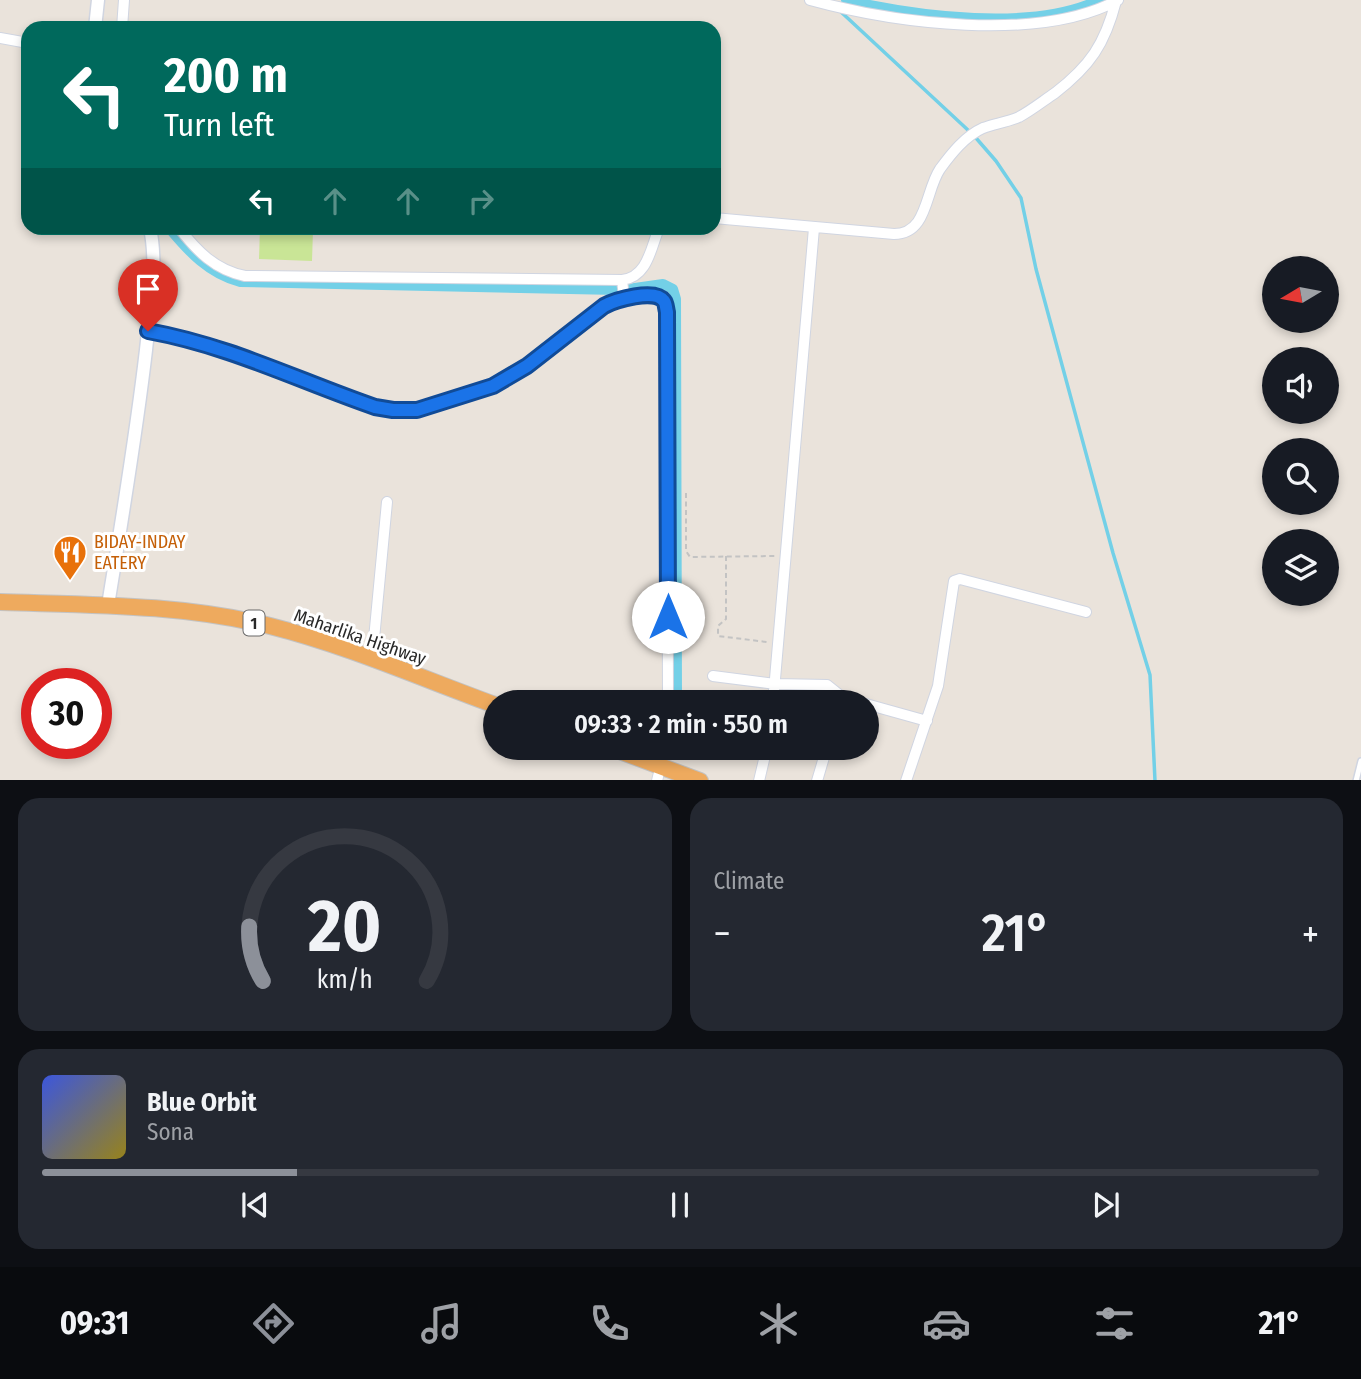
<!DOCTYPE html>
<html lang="en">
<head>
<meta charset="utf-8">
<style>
  :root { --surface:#171b24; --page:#242831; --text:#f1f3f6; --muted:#9ea1a6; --line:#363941; --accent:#8c9099 }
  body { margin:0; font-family:"Fira Sans Condensed",sans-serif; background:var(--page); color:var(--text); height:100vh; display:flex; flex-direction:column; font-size:26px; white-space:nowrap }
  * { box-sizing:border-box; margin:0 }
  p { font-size:23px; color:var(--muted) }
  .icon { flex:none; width:38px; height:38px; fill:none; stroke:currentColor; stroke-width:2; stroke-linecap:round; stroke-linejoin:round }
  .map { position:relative; height:780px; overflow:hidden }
  .sheet { display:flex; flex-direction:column; gap:18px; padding:18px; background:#0d0f14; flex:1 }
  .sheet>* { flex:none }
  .banner { position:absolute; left:21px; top:21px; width:700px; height:214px; border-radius:21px; box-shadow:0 4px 10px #0003; background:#00695c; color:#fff; overflow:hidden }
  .needle { width:46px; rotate:260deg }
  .fabs { position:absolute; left:1262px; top:256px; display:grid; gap:14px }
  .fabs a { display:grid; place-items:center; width:77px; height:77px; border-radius:50%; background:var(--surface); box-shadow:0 4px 10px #0003; font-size:35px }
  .speed { position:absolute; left:21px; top:668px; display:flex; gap:14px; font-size:35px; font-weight:700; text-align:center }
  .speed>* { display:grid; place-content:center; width:91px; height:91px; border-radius:50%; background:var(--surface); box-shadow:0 4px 10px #0003; line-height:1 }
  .speed .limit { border:10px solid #d22; background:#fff; color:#111 }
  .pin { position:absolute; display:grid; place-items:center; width:60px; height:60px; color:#fff; margin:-72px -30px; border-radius:50% 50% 50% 0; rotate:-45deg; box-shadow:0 0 7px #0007 }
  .pin .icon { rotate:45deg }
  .me { position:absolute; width:77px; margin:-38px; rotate:0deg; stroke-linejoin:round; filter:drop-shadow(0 0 5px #0008) }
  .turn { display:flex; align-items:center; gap:24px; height:147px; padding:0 28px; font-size:32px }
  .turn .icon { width:91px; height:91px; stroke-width:2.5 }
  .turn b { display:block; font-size:49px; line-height:60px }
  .lanes { display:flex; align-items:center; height:66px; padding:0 28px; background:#0003; justify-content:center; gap:35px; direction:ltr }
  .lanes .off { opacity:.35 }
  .big { font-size:52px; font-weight:600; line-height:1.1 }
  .sheet .tile { flex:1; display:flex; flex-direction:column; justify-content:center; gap:10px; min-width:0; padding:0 24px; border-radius:21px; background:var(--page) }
  .sheet .dial { align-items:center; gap:0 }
  .dial svg { height:182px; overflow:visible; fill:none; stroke:var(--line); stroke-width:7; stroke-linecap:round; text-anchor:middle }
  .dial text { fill:var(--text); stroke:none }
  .song { display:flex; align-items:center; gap:21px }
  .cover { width:84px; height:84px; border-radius:10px; background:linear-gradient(135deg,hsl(230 70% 55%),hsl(50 70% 35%)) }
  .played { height:7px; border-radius:4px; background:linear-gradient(90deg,var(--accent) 20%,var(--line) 20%) }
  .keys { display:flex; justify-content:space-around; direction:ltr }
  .heat { display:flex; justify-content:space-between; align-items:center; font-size:38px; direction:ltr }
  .sheet .tiles { flex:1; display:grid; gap:18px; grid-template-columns:1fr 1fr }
  .tile:last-child { grid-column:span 2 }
  .trip { position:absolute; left:483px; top:690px; width:396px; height:70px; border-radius:35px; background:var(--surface); box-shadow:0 4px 10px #0003; font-weight:600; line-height:70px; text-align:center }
  .dock { display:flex; height:112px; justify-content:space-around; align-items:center; background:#090b0e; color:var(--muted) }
  .dock .icon { width:49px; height:49px }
  .dock .active { color:var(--accent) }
  .dock b { font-size:32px; color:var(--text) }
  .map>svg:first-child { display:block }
  .pitch { fill:#c9e596 }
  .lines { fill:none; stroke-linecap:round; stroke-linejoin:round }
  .stream { stroke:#73d0e7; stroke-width:3.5 }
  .canal { stroke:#73d0e7; stroke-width:10 }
  .service-casing { stroke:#d0d5e1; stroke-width:8 }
  .minor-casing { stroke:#d0d5e1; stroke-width:12 }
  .tertiary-casing { stroke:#d0d5e1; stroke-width:15 }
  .trunk-casing { stroke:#c3c3c3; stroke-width:18 }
  .path { stroke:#c3c3c3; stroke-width:2; stroke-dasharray:5 3.5; stroke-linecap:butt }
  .service { stroke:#fff; stroke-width:5 }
  .minor { stroke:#fff; stroke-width:10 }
  .tertiary { stroke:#fff; stroke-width:12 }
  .trunk { stroke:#eeaa5e; stroke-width:16 }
  .route-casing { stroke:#114b97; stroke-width:18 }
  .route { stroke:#1a73e8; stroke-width:12 }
  .labels { text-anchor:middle; stroke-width:6; stroke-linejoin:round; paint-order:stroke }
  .shield { fill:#fff; stroke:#696969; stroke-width:2 }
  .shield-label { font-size:16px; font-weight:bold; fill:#292929 }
  .food-label { font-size:18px; fill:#c56008; stroke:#fff; text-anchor:start }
  .street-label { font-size:18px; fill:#292929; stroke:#fff }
</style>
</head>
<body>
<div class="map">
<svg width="1361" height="781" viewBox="0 0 1361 781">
  <rect width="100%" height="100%" fill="#eae3db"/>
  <path class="pitch" d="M260 228 313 230 312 261 259 259Z"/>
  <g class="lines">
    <path class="stream" d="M840 11 969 131
      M976 138 996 161 1021 198 1036 269 1113 553 1150 675 1155 781"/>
    <path class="canal" d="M846 0C917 16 1032 32 1099 0
      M169 228C189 252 209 274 240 282L618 290
      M628 289 663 284 673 289 676 299 677 702
      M671 752 672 747"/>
    <defs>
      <path id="service" d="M1356 781 1361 761"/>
      <path id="minor" d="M810 0C894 23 1039 43 1118 0
        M122 28 124 0
        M0 38 28 43
        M714 218 894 234C928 234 925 191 940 169 951 154 965 136 983 128 994 124 1007 122 1019 117 1032 110 1043 101 1055 93 1090 66 1105 44 1116 1
        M179 228C197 251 215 270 245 276L622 280 624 297 656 296 663 299 667 312 668 702
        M622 280C648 277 651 247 659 228
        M148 331C228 345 299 379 375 407 417 418 477 397 514 374 532 363 549 349 566 335 584 322 602 302 624 297
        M372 660 387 502
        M713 676 775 684 827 685 842 697 859 702
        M773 702 814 228
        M866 704 927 721
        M657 781 665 747
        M759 781 767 747
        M817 781 827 747
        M906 781 938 686 954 581 960 579 1086 612"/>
      <path id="tertiary" d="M95 28 98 0
        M108 605C122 520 136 436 146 350 150 311 158 266 150 228"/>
      <path id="trunk" d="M0 602C90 605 181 604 270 626 346 645 421 678 495 705
        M609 747 700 781"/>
    </defs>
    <use href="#service" class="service-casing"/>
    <use href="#minor" class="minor-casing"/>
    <use href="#tertiary" class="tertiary-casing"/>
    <use href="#trunk" class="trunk-casing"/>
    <path class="path" d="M686 493V551L690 557 775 556
      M726 556V619L718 626V636L767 642"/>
    <use href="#service" class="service"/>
    <use href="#minor" class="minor"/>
    <use href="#tertiary" class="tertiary"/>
    <use href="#trunk" class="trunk"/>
  </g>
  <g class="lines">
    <defs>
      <path id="route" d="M148 331C230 346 297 380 375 407L393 410H417L493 386 527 366 604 306C615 300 655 288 664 301 666 303 666 309 667 312L668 617"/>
    </defs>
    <use href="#route" class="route-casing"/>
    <use href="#route" class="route"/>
  </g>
  <defs>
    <symbol id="restaurant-pin" viewBox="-11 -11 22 30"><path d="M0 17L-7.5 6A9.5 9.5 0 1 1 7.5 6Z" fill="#e8710a" stroke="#fff"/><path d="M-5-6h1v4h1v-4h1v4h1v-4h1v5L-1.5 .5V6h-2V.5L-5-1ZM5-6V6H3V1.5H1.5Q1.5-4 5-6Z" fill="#fff"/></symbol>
  </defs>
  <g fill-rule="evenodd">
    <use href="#restaurant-pin" x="51" y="533" width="38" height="52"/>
  </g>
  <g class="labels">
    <rect class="shield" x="243.5" y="610.5" width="21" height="25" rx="5"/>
    <g class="shield-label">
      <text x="254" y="629">1</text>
    </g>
    <g class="food-label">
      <text x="94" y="548">BIDAY-INDAY<tspan x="94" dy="21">EATERY</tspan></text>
    </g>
    <g class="street-label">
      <text transform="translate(360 637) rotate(19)" y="6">Maharlika Highway</text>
    </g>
  </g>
</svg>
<div class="fabs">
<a><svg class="needle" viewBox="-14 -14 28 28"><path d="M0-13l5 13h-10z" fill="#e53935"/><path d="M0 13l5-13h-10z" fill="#9ea1a6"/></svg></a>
<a><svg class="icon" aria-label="sound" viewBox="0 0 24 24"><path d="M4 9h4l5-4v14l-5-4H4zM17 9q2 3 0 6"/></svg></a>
<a><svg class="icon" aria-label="search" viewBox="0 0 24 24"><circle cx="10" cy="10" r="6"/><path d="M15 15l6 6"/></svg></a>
<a><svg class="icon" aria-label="layers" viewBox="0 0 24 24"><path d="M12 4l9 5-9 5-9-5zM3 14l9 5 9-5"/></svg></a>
</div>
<div class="speed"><div class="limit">30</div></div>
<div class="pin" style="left:148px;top:331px;background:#d93025"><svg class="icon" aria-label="arrive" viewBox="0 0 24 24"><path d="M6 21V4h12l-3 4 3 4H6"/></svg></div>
<svg class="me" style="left:668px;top:617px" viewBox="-20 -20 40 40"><circle r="19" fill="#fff"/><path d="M0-13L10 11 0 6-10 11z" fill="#1a73e8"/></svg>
<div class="trip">09:33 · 2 min · 550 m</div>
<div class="banner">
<div class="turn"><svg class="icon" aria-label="left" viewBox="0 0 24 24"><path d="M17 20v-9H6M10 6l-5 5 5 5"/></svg><div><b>200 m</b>Turn left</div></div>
<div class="lanes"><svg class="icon" aria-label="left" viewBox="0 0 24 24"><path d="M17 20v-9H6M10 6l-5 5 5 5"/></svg><svg class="icon off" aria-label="ahead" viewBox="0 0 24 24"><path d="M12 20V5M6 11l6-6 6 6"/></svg><svg class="icon off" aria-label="ahead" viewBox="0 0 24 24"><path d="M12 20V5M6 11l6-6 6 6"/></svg><svg class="icon off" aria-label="right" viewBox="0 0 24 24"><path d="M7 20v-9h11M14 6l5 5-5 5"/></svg></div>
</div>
</div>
<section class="sheet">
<div class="tiles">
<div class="tile dial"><svg viewBox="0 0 100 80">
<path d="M14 69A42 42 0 1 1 86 69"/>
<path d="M14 69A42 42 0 0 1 8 45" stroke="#8c9099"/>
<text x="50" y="56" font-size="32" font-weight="700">20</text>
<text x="50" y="72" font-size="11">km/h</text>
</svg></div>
<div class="tile"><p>Climate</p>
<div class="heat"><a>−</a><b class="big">21°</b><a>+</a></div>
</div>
<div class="tile">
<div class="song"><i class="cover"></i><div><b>Blue Orbit</b><p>Sona</p></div></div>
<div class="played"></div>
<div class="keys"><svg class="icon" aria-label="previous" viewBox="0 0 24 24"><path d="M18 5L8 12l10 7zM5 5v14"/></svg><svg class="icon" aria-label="pause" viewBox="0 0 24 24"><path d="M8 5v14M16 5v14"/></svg><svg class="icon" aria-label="next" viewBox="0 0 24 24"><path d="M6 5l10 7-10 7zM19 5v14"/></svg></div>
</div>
</div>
</section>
<nav class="dock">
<b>09:31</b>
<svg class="icon active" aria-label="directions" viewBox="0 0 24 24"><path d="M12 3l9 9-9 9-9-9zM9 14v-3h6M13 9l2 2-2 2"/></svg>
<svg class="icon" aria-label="music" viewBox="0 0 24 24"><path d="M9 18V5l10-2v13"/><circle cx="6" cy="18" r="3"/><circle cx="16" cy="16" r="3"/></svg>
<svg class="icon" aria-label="phone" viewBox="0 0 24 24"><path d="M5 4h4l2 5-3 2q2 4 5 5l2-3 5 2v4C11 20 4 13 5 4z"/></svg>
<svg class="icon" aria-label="climate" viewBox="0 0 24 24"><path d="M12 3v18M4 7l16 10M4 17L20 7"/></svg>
<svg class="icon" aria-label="car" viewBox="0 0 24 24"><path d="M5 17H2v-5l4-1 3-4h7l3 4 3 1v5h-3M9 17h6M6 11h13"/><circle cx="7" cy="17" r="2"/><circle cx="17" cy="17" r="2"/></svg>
<svg class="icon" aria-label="filters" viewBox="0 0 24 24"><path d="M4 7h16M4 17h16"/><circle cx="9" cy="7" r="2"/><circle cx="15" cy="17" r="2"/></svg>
<b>21°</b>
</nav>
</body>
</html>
